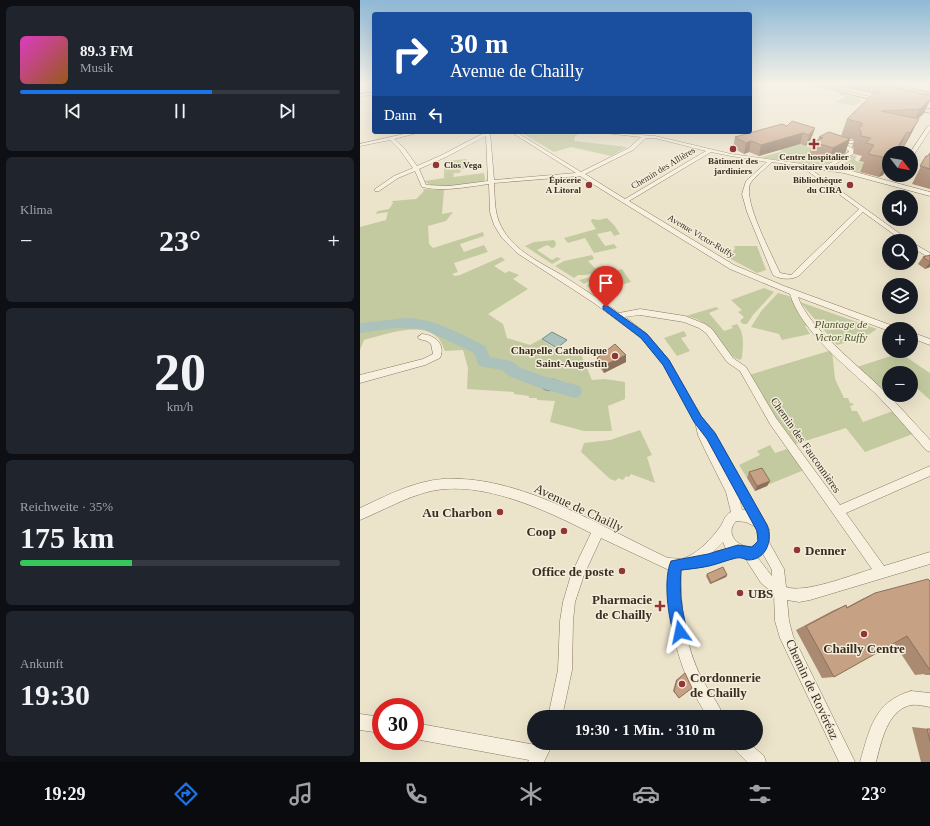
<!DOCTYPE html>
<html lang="de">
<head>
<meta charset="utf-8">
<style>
  :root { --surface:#171b24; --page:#20242c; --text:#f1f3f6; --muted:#9ea1a6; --line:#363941; --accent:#1a73e8 }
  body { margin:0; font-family:Georgia,serif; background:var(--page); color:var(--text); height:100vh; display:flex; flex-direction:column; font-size:15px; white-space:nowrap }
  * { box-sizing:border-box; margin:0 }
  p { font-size:13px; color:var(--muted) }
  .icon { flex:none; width:22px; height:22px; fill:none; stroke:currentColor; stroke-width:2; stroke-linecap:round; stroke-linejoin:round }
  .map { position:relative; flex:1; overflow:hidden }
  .sheet { display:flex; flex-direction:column; gap:6px; padding:6px; background:#0d0f14; width:360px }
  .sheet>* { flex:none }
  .hud { position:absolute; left:12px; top:12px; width:380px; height:122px; border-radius:4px; box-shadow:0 4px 16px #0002; background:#1a4fa0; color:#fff; overflow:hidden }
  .needle { width:26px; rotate:121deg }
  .fabs { position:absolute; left:522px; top:146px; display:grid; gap:8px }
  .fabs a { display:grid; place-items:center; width:36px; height:36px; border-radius:50%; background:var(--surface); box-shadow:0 4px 16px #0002; font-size:20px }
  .speed { position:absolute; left:12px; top:698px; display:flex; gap:8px; font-size:20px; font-weight:700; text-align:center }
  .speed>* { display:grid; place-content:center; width:52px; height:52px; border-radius:50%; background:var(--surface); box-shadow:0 4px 16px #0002; line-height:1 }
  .speed .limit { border:6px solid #d22; background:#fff; color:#111 }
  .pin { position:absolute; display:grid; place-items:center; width:34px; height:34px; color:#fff; margin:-41px -17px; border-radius:50% 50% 50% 0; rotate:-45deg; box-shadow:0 0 4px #0007 }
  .pin .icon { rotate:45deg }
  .me { position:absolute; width:44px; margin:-22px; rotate:348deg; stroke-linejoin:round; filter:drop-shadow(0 0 3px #0008) }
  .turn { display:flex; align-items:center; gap:14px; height:84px; padding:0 12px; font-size:18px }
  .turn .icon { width:52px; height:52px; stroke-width:2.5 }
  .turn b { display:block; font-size:28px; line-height:34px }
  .then { display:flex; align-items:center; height:38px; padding:0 12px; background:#0003; gap:8px; font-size:15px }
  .big { font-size:30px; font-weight:800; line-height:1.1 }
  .sheet .card { flex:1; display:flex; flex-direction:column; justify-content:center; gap:6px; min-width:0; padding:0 14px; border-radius:6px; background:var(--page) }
  .sheet .dial { align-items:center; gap:0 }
  .dial b { font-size:52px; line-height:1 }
  .song { display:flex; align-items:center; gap:12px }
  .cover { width:48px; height:48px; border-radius:6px; background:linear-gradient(135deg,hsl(310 70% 55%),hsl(30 70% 35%)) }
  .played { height:4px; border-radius:2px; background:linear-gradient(90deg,var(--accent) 60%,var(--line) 60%) }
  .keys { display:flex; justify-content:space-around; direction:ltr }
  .heat { display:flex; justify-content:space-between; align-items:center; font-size:22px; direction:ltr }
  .charge { height:6px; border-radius:3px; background:linear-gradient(90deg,#34c759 35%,var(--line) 0) }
  .trip { position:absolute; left:167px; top:710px; width:236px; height:40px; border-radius:20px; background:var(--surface); box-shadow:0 4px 16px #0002; font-weight:800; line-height:40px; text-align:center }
  .tabs { display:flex; height:64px; justify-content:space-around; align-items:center; background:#090b0e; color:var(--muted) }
  .tabs .icon { width:28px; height:28px }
  .tabs .on { color:var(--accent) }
  .tabs b { font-size:18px; color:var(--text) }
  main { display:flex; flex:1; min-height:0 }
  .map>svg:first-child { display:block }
  .green { fill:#c4ca9f }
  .water { fill:#abc1bb; stroke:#728f88 }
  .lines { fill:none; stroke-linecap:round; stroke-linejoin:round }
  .river { fill:#abc1bb; fill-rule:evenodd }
  .minor-casing { stroke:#887660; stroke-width:1 }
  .major-casing { stroke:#564433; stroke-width:1 }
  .minor { fill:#f7f0de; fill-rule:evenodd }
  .major { fill:#ebd7a7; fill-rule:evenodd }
  .wall { fill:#ab8a72 }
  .shaded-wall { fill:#8b715c }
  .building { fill:#c7a184; stroke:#8b715c }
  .route { fill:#1a73e8; stroke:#114b97 }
  .poi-dot { fill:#923534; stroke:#f4edda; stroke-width:1.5 }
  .labels { text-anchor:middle; stroke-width:3; stroke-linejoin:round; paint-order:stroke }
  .far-poi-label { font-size:9px; font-weight:bold; fill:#3a2e22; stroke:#f4edda }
  .far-street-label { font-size:9px; fill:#3a2e22; stroke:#f4edda }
  .park-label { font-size:11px; font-style:italic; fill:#49542a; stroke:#f4edda }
  .poi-label { font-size:11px; font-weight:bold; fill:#3a2e22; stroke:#f4edda; text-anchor:end }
  .street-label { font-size:11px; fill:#3a2e22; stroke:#f4edda }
  .near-street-label { font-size:13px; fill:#3a2e22; stroke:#f4edda }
  .near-poi-label { font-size:13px; font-weight:bold; fill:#3a2e22; stroke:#f4edda; text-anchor:end }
</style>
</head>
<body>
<main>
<section class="sheet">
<div class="card">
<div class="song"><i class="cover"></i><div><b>89.3 FM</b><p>Musik</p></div></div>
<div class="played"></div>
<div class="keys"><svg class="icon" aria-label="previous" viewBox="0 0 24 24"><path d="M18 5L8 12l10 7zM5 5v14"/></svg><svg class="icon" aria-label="pause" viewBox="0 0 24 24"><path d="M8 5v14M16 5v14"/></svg><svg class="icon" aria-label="next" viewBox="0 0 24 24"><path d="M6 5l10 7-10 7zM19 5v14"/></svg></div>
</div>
<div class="card"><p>Klima</p>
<div class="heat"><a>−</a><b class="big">23°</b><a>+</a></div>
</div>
<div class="card dial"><b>20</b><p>km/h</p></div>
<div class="card"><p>Reichweite · 35%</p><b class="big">175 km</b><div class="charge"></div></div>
<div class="card"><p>Ankunft</p><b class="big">19:30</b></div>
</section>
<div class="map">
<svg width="570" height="762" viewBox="0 0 570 762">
  <rect width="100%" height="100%" fill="#ece3cb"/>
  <path class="green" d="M480 92 501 97 499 99 502 100C496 109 485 104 476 102L486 97 476 94Z
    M160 132H221L215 136 214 141 267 147 251 156 211 147 194 152Z
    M450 141 475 142 480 148 486 151 488 150 489 152 464 166 396 157H402L420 152 422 151 419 150 440 144 451 147 456 145 448 142Z
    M492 155 497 156 495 159 496 161 505 163 499 171 512 175 472 166 478 167 492 159 489 158Z
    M107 159V165L119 164 120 165H123V169H119V167L101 169 100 173H94L93 177 124 173 125 180 122 182C105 185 81 192 65 182V181L84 178V161Z
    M64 189 84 190 82 214 93 212 86 221 68 226 69 244 73 248 123 232 124 236 100 244 104 252 124 245 128 252 94 263 98 272 92 274 95 276 100 275 141 257 145 260 134 266 145 273 149 271 159 275 153 279 168 289 128 314 143 324 147 338 170 345 181 339 205 356 220 352 232 380 245 379 265 382V399L248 406 252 431H224L190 422 195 401 177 400V398H169V396L154 394V392L107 389 108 368 103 350 85 351C83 347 81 340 77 337 60 321 24 335 4 340L0 350V227L26 220 28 212 15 214 18 211 29 209 33 203 32 201 56 199 64 191H63Z
    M247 218 254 225 260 234 254 236 251 231 237 234 245 246 254 244 257 248 234 253 225 238 208 243 204 238 236 229 231 221 232 219 239 220Z
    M194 240 196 243 195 247 192 248 187 245 177 250 192 260 197 257 201 259 192 264 165 246 174 242Z
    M374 246H397L406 270 397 273 367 257 375 249Z
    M232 255 234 259 228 261 235 268 244 266 248 269 226 275H218L214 278 195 266 204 261Z
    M262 269 271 282 237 292 227 286 231 282 229 281 224 284 219 280Z
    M404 288 414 292 393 315 387 324H383L380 321 384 317 378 312 382 310 371 300Z
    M418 293 429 296 450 325 445 326 450 334 422 340 419 334 391 327 402 310Z
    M440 302 517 329 505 337 477 345Z
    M356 307 359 309 349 313 364 331 373 328 371 326 377 324C385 334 383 345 382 358L380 360C357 352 359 322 326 316Z
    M324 331 327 336 321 338 330 351 317 356 304 338Z
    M472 350 475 379 484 398H488L490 403H492L494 405 490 406 492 411H497L503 422 533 411 553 434 505 452 486 428 433 445 407 409 389 375Z
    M540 353 570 373V400L551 383V373H529V383L519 389 497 367Z
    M280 430 292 455 287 457 295 483 271 474 269 477 266 476 263 480 258 478 256 481 250 479 221 452 224 443 250 440Z
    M410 445 415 453 427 449H429L444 470 398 489 391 476 387 478 379 465 400 455 397 451Z"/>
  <path class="water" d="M192 332 207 340 197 348 182 339Z
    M193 379 204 383 202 388C194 391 185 393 179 385L180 382Z"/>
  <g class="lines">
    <path class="river" d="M46 318C74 318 100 334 125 346L130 357 151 361 161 368 183 376 220 386 222 391 220 396 214 398 174 386 149 376 142 370 119 366 114 353 63 329 36 328 0 333V323Z"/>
    <defs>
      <path id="minor" d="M14 93V95L0 96V94Z
        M568 126H570V130L553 156H551L550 153Z
        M53 132H61L34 139 44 148 57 166 82 155 126 132H130L134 180 216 173 151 132H156L221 172 269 148 281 137 236 132 295 136 371 154 464 167 489 152V151L477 143V141H494V143H484L493 149V154L470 167 484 169 570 192V196L484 173 449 168 550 241H543L503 212 440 275C433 280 421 280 413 275L387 212 382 194 386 181 407 162 371 156 351 152 269 201 374 265 424 286 536 327 537 329H529V331L438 297C448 327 499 366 522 389 539 405 554 423 570 440V452L566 450C549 431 533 411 515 393 487 367 441 331 430 294L370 269 220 176 134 183C135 197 134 213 141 226 153 251 182 263 205 277 223 289 241 300 259 313L280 309 325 316 345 324 352 329 373 358 386 367 416 418 480 505 570 466V476L486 513 524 566 570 552V564L450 600 439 602 427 600 429 621 433 636 495 762H479L420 638 415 621 414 594 401 583 385 558 379 557 343 567 321 570C320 607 325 646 342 679 349 692 359 704 364 717H348C319 674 306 622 309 570L241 538 224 575 215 602 213 621 212 670 202 717H188L198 670 200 621 203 602 211 575 231 533C185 510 123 480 71 491 46 497 24 510 0 520V508C26 496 54 481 83 479 159 474 241 527 308 558 314 558 322 560 327 557 339 552 353 537 360 527 364 522 364 515 371 512L366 492 343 446 338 435 335 422 303 364 281 338 234 303 157 253 142 238 134 225 130 212 129 184C106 187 84 192 62 187L55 171 38 178 19 191H15V189L34 176 53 168 40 150 30 140 0 146V144ZM126 136 128 181 89 186 66 185 59 169 86 157ZM286 138H295L346 151 265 199 225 174 273 150ZM412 162 441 166 499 209 431 275 420 273C412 255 383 201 390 184 393 178 407 167 412 162ZM280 315 324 322 339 328 346 333 367 362 380 371 410 424 512 569C492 575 444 594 426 587L424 569 409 542V529L407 525 355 433 341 416 309 360 287 334 265 317ZM379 496 387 510H382ZM376 521 386 522 396 527C397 531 397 533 398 537 399 558 358 541 376 521ZM363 542 366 549 353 552ZM403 554 412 570V576L397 557Z
        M551 242 570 253V258L551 247Z
        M551 332 570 339V345L551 338Z
        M62 334C75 335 86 344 80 358L65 365 0 383V375L63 359 73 354 71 344 67 341 59 339 58 337Z
        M551 691 570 693V707C564 706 557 704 551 705 527 710 521 743 516 762H500C510 728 514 702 551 691Z
        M0 714 21 717V733L0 730Z
        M55 723 176 745 177 743H193L184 762H168L169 760 55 739Z
        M370 743H389L404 756 406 762H387L373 748Z"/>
      <path id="major" d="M452 84H459L527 101 524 103Z
        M550 105 570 109V113L548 108 547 107Z"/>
    </defs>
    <use href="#minor" class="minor-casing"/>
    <use href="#major" class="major-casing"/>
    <use href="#minor" class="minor"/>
    <use href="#major" class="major"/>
  </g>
  <path class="wall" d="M476 84H547L546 87 570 92 564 113 558 119 550 136 542 150H539L523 175 519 177 500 172 504 162 499 161 502 156 494 154V149L492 147 494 140 481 136 487 119 513 94 476 86Z
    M427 126 455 128 451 139 446 146 440 144 399 156 389 152 384 154 373 148 375 137Z
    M459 137 490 139 485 153 468 161 449 156 453 142 457 141Z
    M570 152V189L552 184 566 156H568Z
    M570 255V267L565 269 558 264 563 257Z
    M266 355V362L244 373 238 365 237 358Z
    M389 472 410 481 407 486 395 491 387 478Z
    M347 574 367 575 366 577 350 584 346 576Z
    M570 581V675H565L564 674 555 675 534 643 474 677 462 678 436 630 474 610 486 605 487 607 502 599 515 593Z
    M324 674 319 698 318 697 313 691 316 680Z
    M552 727 570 729V762H561Z"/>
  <path class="shaded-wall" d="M545 84H547L545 90 542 86Z
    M570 93 566 103 570 99V101L564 113 552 125 560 109 563 106 568 95Z
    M559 119 550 136 542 150 550 133Z
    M455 128 451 139 446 146 449 135Z
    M547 132 537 153H534Z
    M443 133 440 144 399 156 401 145Z
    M490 139 485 153 468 161 473 148Z
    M391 141 389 152 384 154 386 143Z
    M529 157V165L523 175 519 177 527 158Z
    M570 262V267L565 269Z
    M266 355V362L244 373 243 366Z
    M410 481 407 486 395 491 397 486Z
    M367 575 366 577 350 584 351 583Z"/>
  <path class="building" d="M518 84H545L542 86 570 92V93L568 95Z
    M525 86 570 96V99L560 109 521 111 559 119 550 133 547 132 534 153H529V157L527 158 508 154 514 145 506 143 511 138 501 136V131L499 129V127L502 126V123L487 119 514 93 516 94Z
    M432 121 455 128 449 135 443 133 401 145 391 141 386 143 375 137 422 124 427 126Z
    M469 132 490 139 473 148 453 142 463 138 459 137Z
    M570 153V169L560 166 566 156H568Z
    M570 255V262L563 257Z
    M255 344 266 355 243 366 237 358Z
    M402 468 410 481 397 486 389 472Z
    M363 567 367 575 351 583 347 574Z
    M568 579 570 581V670L547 636 474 677 446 626 486 605 487 608 515 593Z
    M325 673 332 688 319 698 314 691 317 680Z
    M567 729H570V741Z"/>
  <linearGradient id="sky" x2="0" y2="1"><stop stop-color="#8fb9d6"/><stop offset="0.44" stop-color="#f6f2e8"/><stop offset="1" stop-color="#f6f2e8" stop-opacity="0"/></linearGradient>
  <rect width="570" height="190" fill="url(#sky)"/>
  <path class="route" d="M246 305 287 334 309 360 341 416 355 433 407 525C413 539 407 560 388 560 384 559 381 557 376 558 367 560 358 564 349 566 340 568 330 569 321 570 320 582 320 594 322 606 323 615 328 629 325 637L320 639 315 637C308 619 303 579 311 561L348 554 378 545 392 547 398 541 397 531 347 439 334 422 303 365 281 338 243 309V306Z"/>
  <g class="poi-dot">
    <path d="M452 138h4v4h4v4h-4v4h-4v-4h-4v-4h4z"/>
    <circle cx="373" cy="149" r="4"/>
    <circle cx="76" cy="165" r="4"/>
    <circle cx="229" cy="185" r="4"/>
    <circle cx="490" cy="185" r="4"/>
    <circle cx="255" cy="356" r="4"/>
    <circle cx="140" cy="512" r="4"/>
    <circle cx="204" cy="531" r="4"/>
    <circle cx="437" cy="550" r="4"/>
    <circle cx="262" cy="571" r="4"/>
    <circle cx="380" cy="593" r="4"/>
    <path d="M298 600h4v4h4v4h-4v4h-4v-4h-4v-4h4z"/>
    <circle cx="504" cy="634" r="4"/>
    <circle cx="322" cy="684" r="4"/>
  </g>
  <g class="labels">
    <g class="far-poi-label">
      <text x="454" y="160">Centre hospitalier<tspan x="454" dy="10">universitaire vaudois</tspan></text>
      <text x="373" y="164">Bâtiment des<tspan x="373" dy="10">jardiniers</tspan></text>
      <text x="84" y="168" text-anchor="start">Clos Vega</text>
      <text x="221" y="183" text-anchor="end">Épicerie<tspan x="221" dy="10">A Litoral</tspan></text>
      <text x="482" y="183" text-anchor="end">Bibliothèque<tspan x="482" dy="10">du CIRA</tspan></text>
    </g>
    <g class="far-street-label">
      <text transform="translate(303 168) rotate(-31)" y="3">Chemin des Allières</text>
      <text transform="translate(341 236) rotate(31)" y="3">Avenue Victor-Ruffy</text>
    </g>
    <g class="park-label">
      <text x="481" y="328">Plantage de<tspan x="481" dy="13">Victor Ruffy</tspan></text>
    </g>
    <g class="poi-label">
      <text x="247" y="354">Chapelle Catholique<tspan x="247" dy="13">Saint-Augustin</tspan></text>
    </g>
    <g class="street-label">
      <text transform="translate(446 445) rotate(55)" y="4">Chemin des Fauconnières</text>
    </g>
    <g class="near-street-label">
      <text transform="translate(219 507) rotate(25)" y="5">Avenue de Chailly</text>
      <text transform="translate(453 689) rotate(65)" y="5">Chemin de Rovéréaz</text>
    </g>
    <g class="near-poi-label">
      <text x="132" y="517">Au Charbon</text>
      <text x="196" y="536">Coop</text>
      <text x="445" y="555" text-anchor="start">Denner</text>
      <text x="254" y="576">Office de poste</text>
      <text x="388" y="598" text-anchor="start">UBS</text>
      <text x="292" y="604">Pharmacie<tspan x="292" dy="15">de Chailly</tspan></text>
      <text x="504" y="653" text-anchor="middle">Chailly Centre</text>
      <text x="330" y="682" text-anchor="start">Cordonnerie<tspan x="330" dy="15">de Chailly</tspan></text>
    </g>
  </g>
</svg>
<div class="fabs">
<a><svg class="needle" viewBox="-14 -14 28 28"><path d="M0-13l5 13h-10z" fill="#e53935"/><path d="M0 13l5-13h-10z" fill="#9ea1a6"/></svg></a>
<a><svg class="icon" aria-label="sound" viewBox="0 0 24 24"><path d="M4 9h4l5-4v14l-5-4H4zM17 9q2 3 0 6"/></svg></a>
<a><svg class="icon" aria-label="search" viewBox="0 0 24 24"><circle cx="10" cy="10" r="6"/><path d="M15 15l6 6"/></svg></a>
<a><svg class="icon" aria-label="layers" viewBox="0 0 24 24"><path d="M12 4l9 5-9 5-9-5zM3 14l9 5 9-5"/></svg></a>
<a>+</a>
<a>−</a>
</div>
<div class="speed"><div class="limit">30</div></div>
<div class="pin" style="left:246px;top:307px;background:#d93025"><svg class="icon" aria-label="arrive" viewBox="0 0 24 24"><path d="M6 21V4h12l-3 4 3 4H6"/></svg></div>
<svg class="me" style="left:320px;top:632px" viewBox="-20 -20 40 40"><path d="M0-17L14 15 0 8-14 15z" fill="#1a73e8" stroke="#fff" stroke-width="4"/></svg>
<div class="trip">19:30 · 1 Min. · 310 m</div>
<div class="hud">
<div class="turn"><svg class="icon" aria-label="right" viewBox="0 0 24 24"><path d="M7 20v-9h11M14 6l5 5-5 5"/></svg><div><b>30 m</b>Avenue de Chailly</div></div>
<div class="then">Dann<svg class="icon" aria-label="left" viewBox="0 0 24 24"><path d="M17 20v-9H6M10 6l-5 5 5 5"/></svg></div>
</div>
</div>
</main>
<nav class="tabs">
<b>19:29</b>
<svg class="icon on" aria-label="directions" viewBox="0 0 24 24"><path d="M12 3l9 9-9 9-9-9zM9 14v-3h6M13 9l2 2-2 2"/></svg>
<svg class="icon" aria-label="music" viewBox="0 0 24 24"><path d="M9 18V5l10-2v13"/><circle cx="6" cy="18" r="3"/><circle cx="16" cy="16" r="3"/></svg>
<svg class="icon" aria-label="phone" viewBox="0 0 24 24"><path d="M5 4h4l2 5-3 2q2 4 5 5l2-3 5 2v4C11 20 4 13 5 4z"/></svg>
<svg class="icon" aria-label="climate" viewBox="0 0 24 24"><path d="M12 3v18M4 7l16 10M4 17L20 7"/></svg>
<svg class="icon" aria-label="car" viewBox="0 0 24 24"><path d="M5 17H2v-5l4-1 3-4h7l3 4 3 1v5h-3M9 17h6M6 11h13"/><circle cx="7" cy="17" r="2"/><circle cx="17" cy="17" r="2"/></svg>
<svg class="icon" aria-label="filters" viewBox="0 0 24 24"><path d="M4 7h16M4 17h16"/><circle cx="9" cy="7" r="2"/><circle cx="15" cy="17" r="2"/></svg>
<b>23°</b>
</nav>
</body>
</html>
